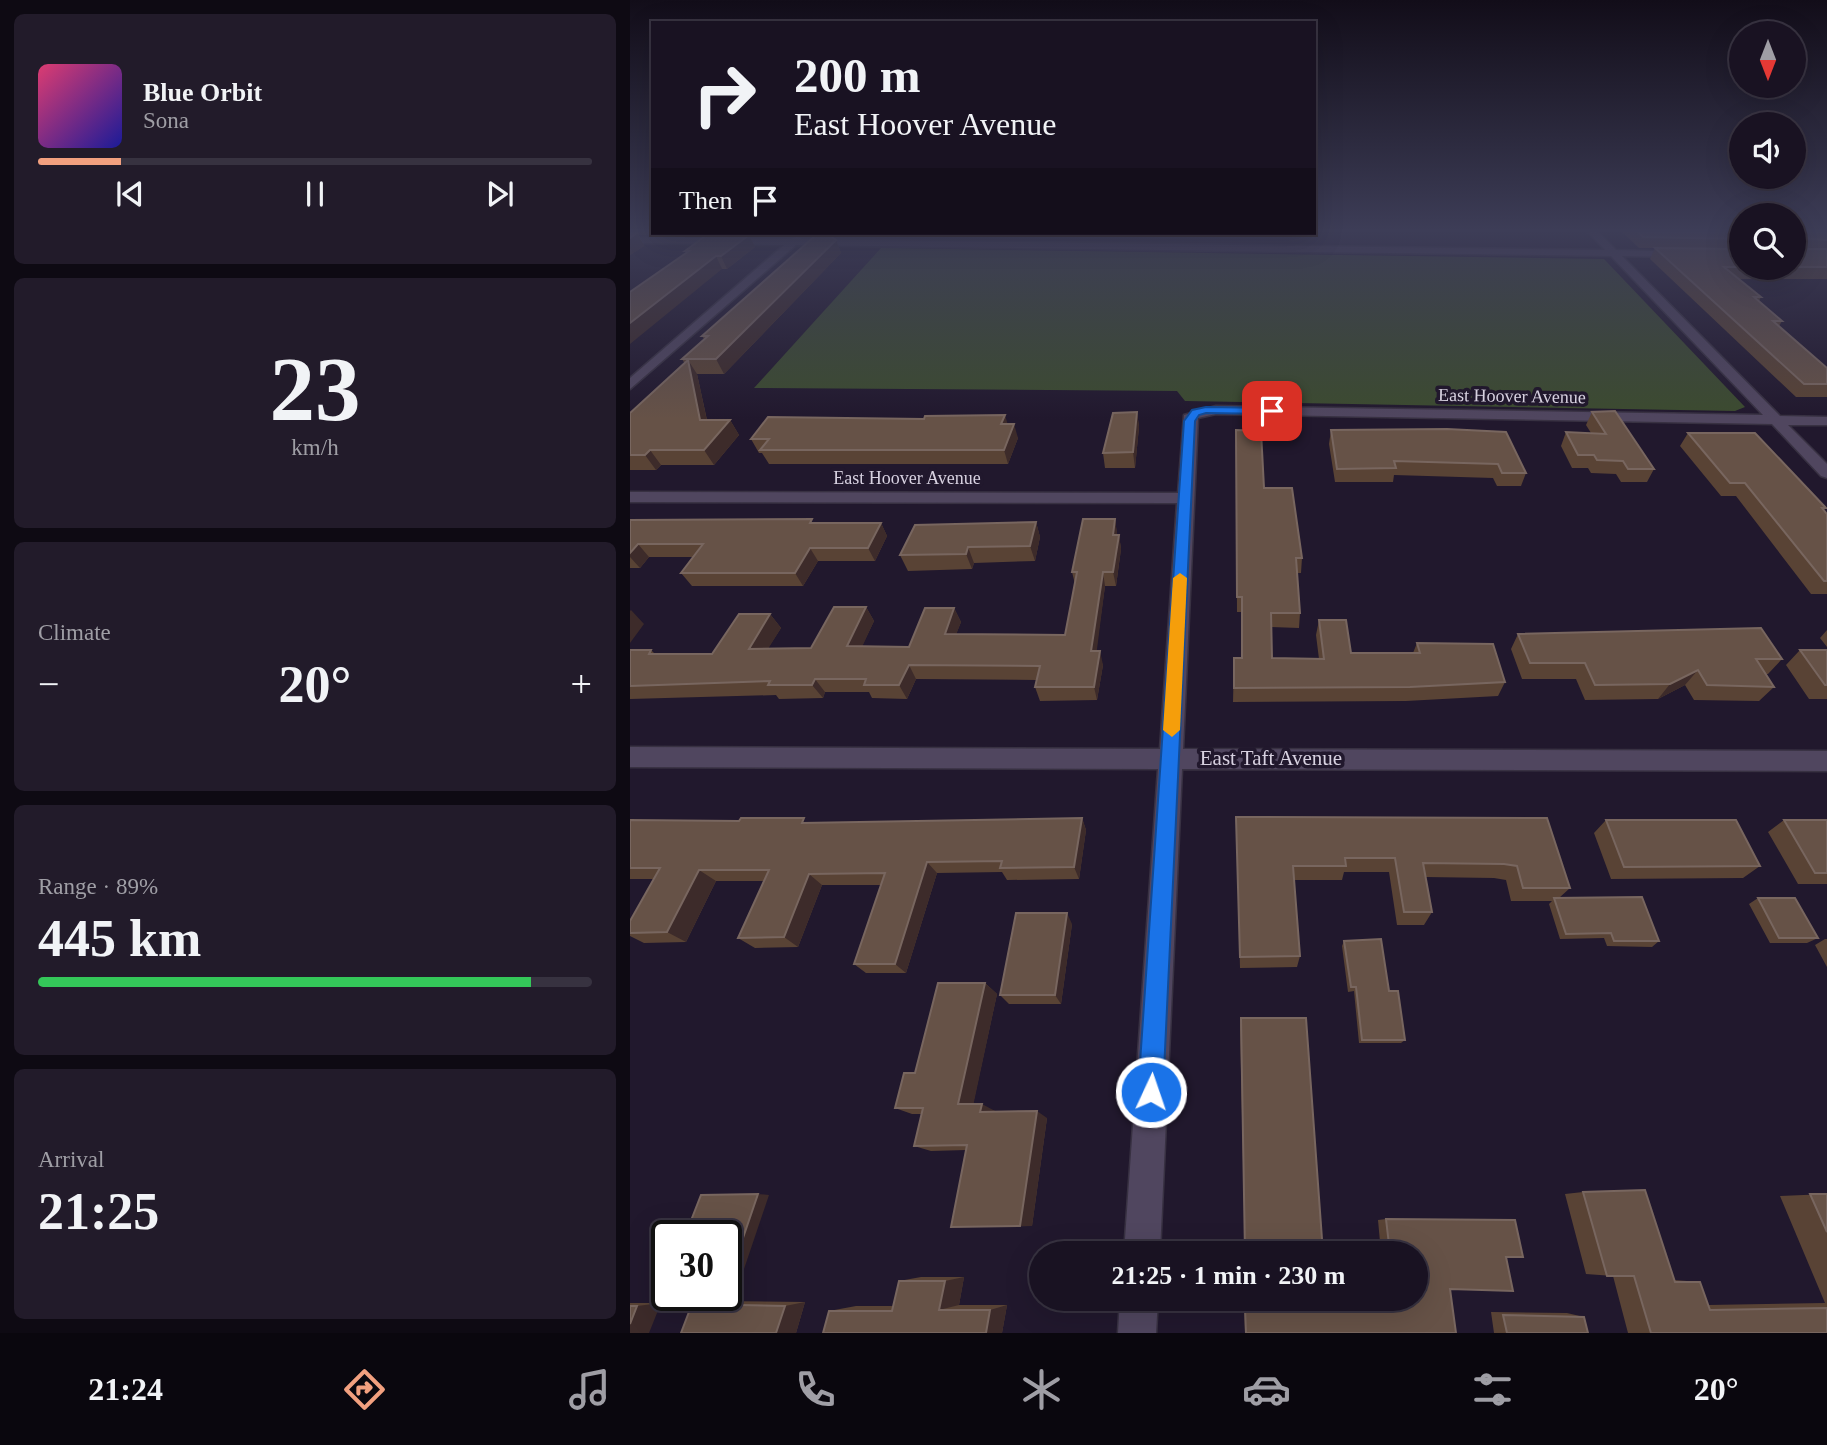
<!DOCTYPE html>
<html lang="en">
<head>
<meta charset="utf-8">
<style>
  :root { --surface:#191222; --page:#221b2a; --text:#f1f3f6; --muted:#9f9ea5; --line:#373240; --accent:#f2a07f }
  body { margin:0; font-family:"Times New Roman",serif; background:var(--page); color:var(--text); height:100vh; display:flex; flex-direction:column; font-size:26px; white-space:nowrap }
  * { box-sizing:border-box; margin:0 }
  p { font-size:23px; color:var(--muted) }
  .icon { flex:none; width:38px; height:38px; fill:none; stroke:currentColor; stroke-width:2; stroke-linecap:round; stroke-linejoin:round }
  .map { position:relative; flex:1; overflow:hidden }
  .sheet { display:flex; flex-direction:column; gap:14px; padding:14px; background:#0e0a13; width:630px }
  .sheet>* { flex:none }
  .top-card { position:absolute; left:21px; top:21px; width:665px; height:214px; border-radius:0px; box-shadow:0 7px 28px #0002,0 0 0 2px var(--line); background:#191222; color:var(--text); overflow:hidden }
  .needle { width:46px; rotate:180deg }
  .fabs { position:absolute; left:1099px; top:21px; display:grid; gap:14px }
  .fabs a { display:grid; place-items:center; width:77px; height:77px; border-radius:50%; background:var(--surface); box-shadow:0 7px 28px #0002,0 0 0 2px var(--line); font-size:35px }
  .speed { position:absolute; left:21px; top:1220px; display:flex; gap:14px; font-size:35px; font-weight:700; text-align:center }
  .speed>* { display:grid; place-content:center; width:91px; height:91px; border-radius:50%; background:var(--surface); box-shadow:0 7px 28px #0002,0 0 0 2px var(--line); line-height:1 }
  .speed .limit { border:4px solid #111; border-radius:10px; background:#fff; color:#111 }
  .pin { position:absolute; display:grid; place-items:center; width:60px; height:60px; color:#fff; margin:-30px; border-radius:14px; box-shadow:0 4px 10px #0006 }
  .me { position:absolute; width:77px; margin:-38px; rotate:3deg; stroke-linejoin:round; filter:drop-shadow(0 0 5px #0008) }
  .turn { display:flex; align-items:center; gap:24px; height:147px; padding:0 28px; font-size:32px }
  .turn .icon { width:91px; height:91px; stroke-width:2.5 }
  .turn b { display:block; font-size:49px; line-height:60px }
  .then { display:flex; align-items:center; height:66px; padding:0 28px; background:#0003; gap:14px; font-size:26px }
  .big { font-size:52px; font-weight:700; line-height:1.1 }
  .sheet .widget { flex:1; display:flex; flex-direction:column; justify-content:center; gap:10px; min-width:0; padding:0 24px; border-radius:10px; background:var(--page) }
  .sheet .dial { align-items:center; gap:0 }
  .dial b { font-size:91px; line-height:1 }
  .song { display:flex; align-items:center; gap:21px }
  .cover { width:84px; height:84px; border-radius:10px; background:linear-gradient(135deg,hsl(340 70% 55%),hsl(240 70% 35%)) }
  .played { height:7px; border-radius:4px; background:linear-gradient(90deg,var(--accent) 15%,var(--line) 15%) }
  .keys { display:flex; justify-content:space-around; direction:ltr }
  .heat { display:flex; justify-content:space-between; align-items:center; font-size:38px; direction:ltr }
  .charge { height:10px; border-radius:5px; background:linear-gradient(90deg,#34c759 89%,var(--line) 0) }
  .trip { position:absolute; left:399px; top:1241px; width:399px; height:70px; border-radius:35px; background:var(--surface); box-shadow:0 7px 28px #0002,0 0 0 2px var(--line); font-weight:700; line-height:70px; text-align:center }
  .menu { display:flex; height:112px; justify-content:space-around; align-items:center; background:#0a070e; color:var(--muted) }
  .menu .icon { width:49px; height:49px }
  .menu .active { color:var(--accent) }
  .menu b { font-size:32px; color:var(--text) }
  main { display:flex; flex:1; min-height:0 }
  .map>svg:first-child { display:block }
  .green { fill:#3c4b2f }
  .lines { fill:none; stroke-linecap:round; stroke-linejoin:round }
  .minor-casing { stroke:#383142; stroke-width:3 }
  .minor { fill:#50465f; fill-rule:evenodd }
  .wall { fill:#594335 }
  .shaded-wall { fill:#3d2b2a }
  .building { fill:#665247; stroke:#78665f; stroke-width:2 }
  .route { fill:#1a73e8; stroke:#114b97; stroke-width:2 }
  .slow { fill:#f59e0b }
  .labels { text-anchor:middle; stroke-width:7; stroke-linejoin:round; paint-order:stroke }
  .far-street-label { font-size:18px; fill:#d7d1e0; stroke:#21182d }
  .street-label { font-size:21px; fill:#d7d1e0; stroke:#21182d }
</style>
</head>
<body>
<main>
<section class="sheet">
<div class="widget">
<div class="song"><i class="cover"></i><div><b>Blue Orbit</b><p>Sona</p></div></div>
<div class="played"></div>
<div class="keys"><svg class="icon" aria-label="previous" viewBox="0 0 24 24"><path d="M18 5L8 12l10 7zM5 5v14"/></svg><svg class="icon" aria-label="pause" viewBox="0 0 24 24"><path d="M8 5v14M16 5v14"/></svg><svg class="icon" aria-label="next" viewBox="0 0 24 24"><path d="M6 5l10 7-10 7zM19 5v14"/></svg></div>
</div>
<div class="widget dial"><b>23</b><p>km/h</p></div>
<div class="widget"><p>Climate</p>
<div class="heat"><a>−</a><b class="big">20°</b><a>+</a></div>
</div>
<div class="widget"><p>Range · 89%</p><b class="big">445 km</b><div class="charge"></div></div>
<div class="widget"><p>Arrival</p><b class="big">21:25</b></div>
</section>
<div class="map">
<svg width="1197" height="1333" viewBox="0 0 1197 1333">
  <rect width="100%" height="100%" fill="#21182d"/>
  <path class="green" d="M251 248 974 259 1115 407 1105 411 555 401 547 391 124 388Z"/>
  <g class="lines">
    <defs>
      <path id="minor" d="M958 232H968L986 250 1055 252V256L1051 257 992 256 1150 416 1197 417V425H1158L1197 464V478L1191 476 1142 424 586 414 568 418 553 749 1197 751V771L552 769 530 1253H494L528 769 0 767V747L530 749 547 503 0 502V492L548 493 554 415 586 406 1133 415 981 256 166 245 0 389V378L154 245 0 243V237L161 239 167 236 172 239 975 250Z
        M490 1298H528L526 1333H488Z"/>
    </defs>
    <use href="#minor" class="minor-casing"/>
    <use href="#minor" class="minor"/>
  </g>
  <path class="wall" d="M0 232H23L36 233 32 235H8L14 246 0 255Z
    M992 232H1111V268L1164 232H1197V279H1108L1131 297 1129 301 1152 321 1149 326 1197 368V397H1166L1020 259 1025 248H1009Z
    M98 233H143L139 236H119L125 247 97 269H92L56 253 55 251 99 235Z
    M206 240 211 253 94 374H67L77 420H100L109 435 84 465H31L26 470H0V413L55 364 52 359 74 339 72 336Z
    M507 412 509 427 505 468H475L473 453Z
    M962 412 1024 469 1017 482H991L986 474 961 473 958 468H942L931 446 936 432 961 433 956 425Z
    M378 424 388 438 378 464H139L132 453H129L121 439Z
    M817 429 896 473 891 486H867L863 478 764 475 763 482H705L699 444 701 430Z
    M606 430 634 488 672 558 671 573H667L670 613 669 628 641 627 642 658 689 659 686 635 689 620 721 653H783L787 643 875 682 868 696 776 701 603 702 604 658H611V612H607Z
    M1058 433 1196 508 1194 510 1197 514V594H1181L1106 496H1091L1050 446Z
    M485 519 487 535H489L491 549 486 586H475L466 651 473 665 467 700 410 701 405 687 407 680 286 679 277 699 242 698 239 692H195L193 698 149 699 146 695 0 699V650H21L25 654H82L140 614 151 628 138 648H181L236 607 244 621 232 646 279 647 324 608 331 622 326 634 435 635 445 584 442 572Z
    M0 520 251 523 257 536 245 561H188L173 586H62L51 573 64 557H19L10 568H0Z
    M406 522 410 537 405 561 344 563 342 569 278 571 270 555Z
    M1197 630V647L1190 638Z
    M888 634 1152 659 1138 674H1136L1144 687 1129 701 1064 700 1055 685 1028 699 955 700 946 679H892L881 649Z
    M1170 650H1197V699H1179L1156 665Z
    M606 817 917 818 940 888 929 898 1029 941 1022 947 977 946 974 938 930 939 919 904 922 901H881L876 880 864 878 795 877 802 912 794 925H767L759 872H714L712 880H664L670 956 667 967 610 968Z
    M452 818 456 830 449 879 377 880 372 872 307 873 276 973H236L224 964 251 885H192L168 947 125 948 108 938 134 881H86L56 942 14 943 0 936V933L23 879H0V820L179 823Z
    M976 820 1130 866 1113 878 981 879 964 833Z
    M1154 820H1197V884H1168L1138 832Z
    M1128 898 1188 938 1177 943H1140L1119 904Z
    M442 924 431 1004H379L370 995Z
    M1195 939H1197V967L1185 945Z
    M714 941 759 991 775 1040 771 1043H729L724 991 718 992 712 946Z
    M355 983 367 994 343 1104 365 1111 364 1112 417 1118 402 1226 321 1227 336 1150 301 1151 284 1146 292 1114H282L265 1108 285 1073Z
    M611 1018 615 1253 610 1026Z
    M953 1192 1044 1280 1070 1282 1078 1305 1195 1303 1150 1196 1197 1194V1333H998L983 1276 956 1274 935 1194Z
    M756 1219 876 1257 820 1289 826 1333H615L614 1303 757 1304 756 1298H786V1253H751L748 1220Z
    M291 1277H334L329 1305H377L372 1333 199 1311 226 1306H263L269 1281Z
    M87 1301 175 1302 166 1333H51L62 1304Z
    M0 1303H31L0 1333Z
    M861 1312 937 1313 954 1317 958 1333H864Z"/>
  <path class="shaded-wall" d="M7 233 14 246 0 255V238Z
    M119 235 125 247 97 269 91 256Z
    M206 240 211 253 94 374 86 359Z
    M86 256 92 269 0 344V323Z
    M58 360 67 374 80 435 70 420Z
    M507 412 509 427 505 468 503 452Z
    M375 415 379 429 371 424Z
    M100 420 109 435 84 465 74 450Z
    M384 424 388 438 378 464 374 450Z
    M20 450 31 465 26 470 15 455Z
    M485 519 487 533 485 549 483 535Z
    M406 522 410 537 405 561 400 546Z
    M251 523 257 536 245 561 238 548Z
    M489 535 491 549 486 586 483 572Z
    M8 544 19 557 10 568 0 557V553Z
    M338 547 344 563 342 569 336 554Z
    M180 548 188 561 173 586 165 573Z
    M473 572 475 586 465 665 461 651Z
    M236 607 244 621 226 660 217 646Z
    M324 608 331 622 321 648 315 634Z
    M1 610 14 624 0 643V611Z
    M140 614 151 628 130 662 119 649Z
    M470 651 473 665 467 700 464 687Z
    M279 665 286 679 277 699 269 685Z
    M1068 670 1055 685 1028 699 1040 684Z
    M185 679 195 692 193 698 182 685Z
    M452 818 456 830 449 879 444 867Z
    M297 862 307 873 276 973 265 964Z
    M69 870 86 881 56 942 37 932Z
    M179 874 192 885 168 947 154 937Z
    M437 913 442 924 431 1004 425 995Z
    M355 983 367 994 342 1111 328 1104Z
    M352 1104 365 1111 363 1118 350 1112Z
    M407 1111 417 1118 402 1226H390Z
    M128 1194 139 1195 113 1272 101 1273Z
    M334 1277 329 1305 309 1310 315 1281Z
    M175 1302 166 1333H146L155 1306Z
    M31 1303 19 1333H0V1324L7 1306Z
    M377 1305 372 1333H356L360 1310Z"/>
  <path class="building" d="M1008 232H1111V239L1013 237Z
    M1164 232H1197V240L1170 238 1169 249H1197V267H1164Z
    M0 233H7L0 238Z
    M78 234 119 235 91 256H86L0 323V292L59 251H55Z
    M186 235 201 236 206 240 86 359H52L78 336H72Z
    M1025 248 1111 249V267H1094L1131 297H1124L1152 321H1143L1197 368V384H1174Z
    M58 360 70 420H100L74 450H20L15 455H0V413Z
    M985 411 1024 469H998L993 461 967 460 964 455H948L936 432 976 434 962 412Z
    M507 412 503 452 473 453 483 413Z
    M375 415 371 424H384L374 450H130L139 439H121L138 417 294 419 295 416Z
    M817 429 876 432 896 473H872L868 464 764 461 766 468 707 469 701 430Z
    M606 430 631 431 634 488H662L672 558H666L670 613H641L642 658 694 659 689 620H716L721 653H790L787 643 863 644 875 682 780 687 604 688V658H612V597H607Z
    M1058 433H1125L1196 508H1192L1197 514V581H1194L1115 483H1100Z
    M182 519 180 523H251L238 548H180L165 573H51L73 544H8L0 553V520Z
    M453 519H485L483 535H489L483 572H473L461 651H470L464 687H405L410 666 279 665 269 685H234L236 679H185L182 685H138L140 681 0 686V650H21L19 654H82L109 614H140L119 649 181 648 204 607H236L217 646 279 647 295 608H324L315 634 435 635 447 572H442Z
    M406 522 400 546 338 547 336 554 270 555 285 525Z
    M1131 628 1152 659H1126L1144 687 1077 685 1068 670 1040 684 965 685 955 663H900L888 634Z
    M1170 650H1197V685H1195Z
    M606 817 917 818 940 888H893L887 866 874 864 793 863 802 912H774L765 858H715L716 866H663L670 956 610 957Z
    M111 818H174L172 823 452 818 444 867 370 868 372 861 297 862 265 964H224L255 873 179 874 154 937 108 938 139 870H69L37 932 0 933V921L30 868H0V820L109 821Z
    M976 820H1106L1130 866 994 867Z
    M1154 820H1197V873H1185Z
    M1012 897 1029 941H984L981 933 936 934 924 898Z
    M1128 898H1165L1188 938H1149Z
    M386 913H437L425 995H370Z
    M751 939 759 991H768L775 1040H732L726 987H721L714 941Z
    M308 983H355L328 1104H352L350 1112 407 1111 390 1226 321 1227 337 1145 284 1146 293 1108H265L274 1073H285Z
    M611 1018H676L693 1253H615Z
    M1015 1190 1045 1282H1070L1080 1310 1197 1308V1333H1021L1004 1276H977L953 1192Z
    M128 1194 101 1273H96V1236H55L71 1195Z
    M1180 1194H1197V1232Z
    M756 1219 885 1220 893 1257H876L883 1291 820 1289 826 1333H616L615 1308 767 1309 766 1298H786V1253H760Z
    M269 1281H315L309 1310H360L356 1333H193L199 1311H262Z
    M62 1304 155 1306 146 1333H51Z
    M0 1306H7L0 1324Z
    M873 1315 954 1317 958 1333H877Z"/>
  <linearGradient id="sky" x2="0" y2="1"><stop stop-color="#120d19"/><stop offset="0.55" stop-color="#3d3d57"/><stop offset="1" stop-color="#3d3d57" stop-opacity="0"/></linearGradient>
  <rect width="1197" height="419" fill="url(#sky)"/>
  <path class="route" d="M576 407 642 408 647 411 642 414 576 413 569 415 565 421 533 1092 529 1100 521 1104 512 1100 508 1092 554 421 562 410Z"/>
  <path class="slow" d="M550 573 557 578 550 730 542 737 533 730 543 578Z"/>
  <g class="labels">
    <g class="far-street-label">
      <text transform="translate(882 396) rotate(1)" y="6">East Hoover Avenue</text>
      <text x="277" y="484">East Hoover Avenue</text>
    </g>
    <g class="street-label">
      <text x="641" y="765">East Taft Avenue</text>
    </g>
  </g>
</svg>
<div class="fabs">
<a><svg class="needle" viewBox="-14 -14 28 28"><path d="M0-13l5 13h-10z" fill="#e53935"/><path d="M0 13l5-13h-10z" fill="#9f9ea5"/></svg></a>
<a><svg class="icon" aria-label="sound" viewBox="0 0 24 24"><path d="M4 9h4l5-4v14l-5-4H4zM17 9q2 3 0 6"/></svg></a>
<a><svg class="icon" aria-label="search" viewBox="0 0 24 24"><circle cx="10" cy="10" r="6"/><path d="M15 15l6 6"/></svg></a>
</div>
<div class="speed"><div class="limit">30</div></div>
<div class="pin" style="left:642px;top:411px;background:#d93025"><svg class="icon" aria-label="arrive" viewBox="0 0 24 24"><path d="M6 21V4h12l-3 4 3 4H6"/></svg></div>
<svg class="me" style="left:521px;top:1092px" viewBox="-20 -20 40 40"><circle r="17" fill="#1a73e8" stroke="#fff" stroke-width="3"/><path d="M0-11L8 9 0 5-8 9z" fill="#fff"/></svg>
<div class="trip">21:25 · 1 min · 230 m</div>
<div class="top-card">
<div class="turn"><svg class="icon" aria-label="right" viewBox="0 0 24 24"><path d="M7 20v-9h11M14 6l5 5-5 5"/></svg><div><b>200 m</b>East Hoover Avenue</div></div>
<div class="then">Then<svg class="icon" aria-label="arrive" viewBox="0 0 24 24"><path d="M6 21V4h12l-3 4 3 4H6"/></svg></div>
</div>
</div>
</main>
<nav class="menu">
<b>21:24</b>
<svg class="icon active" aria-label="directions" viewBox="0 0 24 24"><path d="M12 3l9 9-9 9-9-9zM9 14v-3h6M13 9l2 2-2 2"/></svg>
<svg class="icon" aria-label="music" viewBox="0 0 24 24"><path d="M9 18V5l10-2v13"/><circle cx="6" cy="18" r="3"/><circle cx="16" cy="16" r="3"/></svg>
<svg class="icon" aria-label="phone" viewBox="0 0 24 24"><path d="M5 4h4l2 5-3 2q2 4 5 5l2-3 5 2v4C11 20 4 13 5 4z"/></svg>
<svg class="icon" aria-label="climate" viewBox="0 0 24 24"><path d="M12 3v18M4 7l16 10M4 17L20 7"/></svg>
<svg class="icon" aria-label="car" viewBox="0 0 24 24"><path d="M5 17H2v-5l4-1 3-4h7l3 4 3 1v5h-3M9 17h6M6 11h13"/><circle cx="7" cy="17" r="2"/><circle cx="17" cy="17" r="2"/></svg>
<svg class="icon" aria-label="filters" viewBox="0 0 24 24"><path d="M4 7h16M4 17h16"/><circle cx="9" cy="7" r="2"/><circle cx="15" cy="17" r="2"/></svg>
<b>20°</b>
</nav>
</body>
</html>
